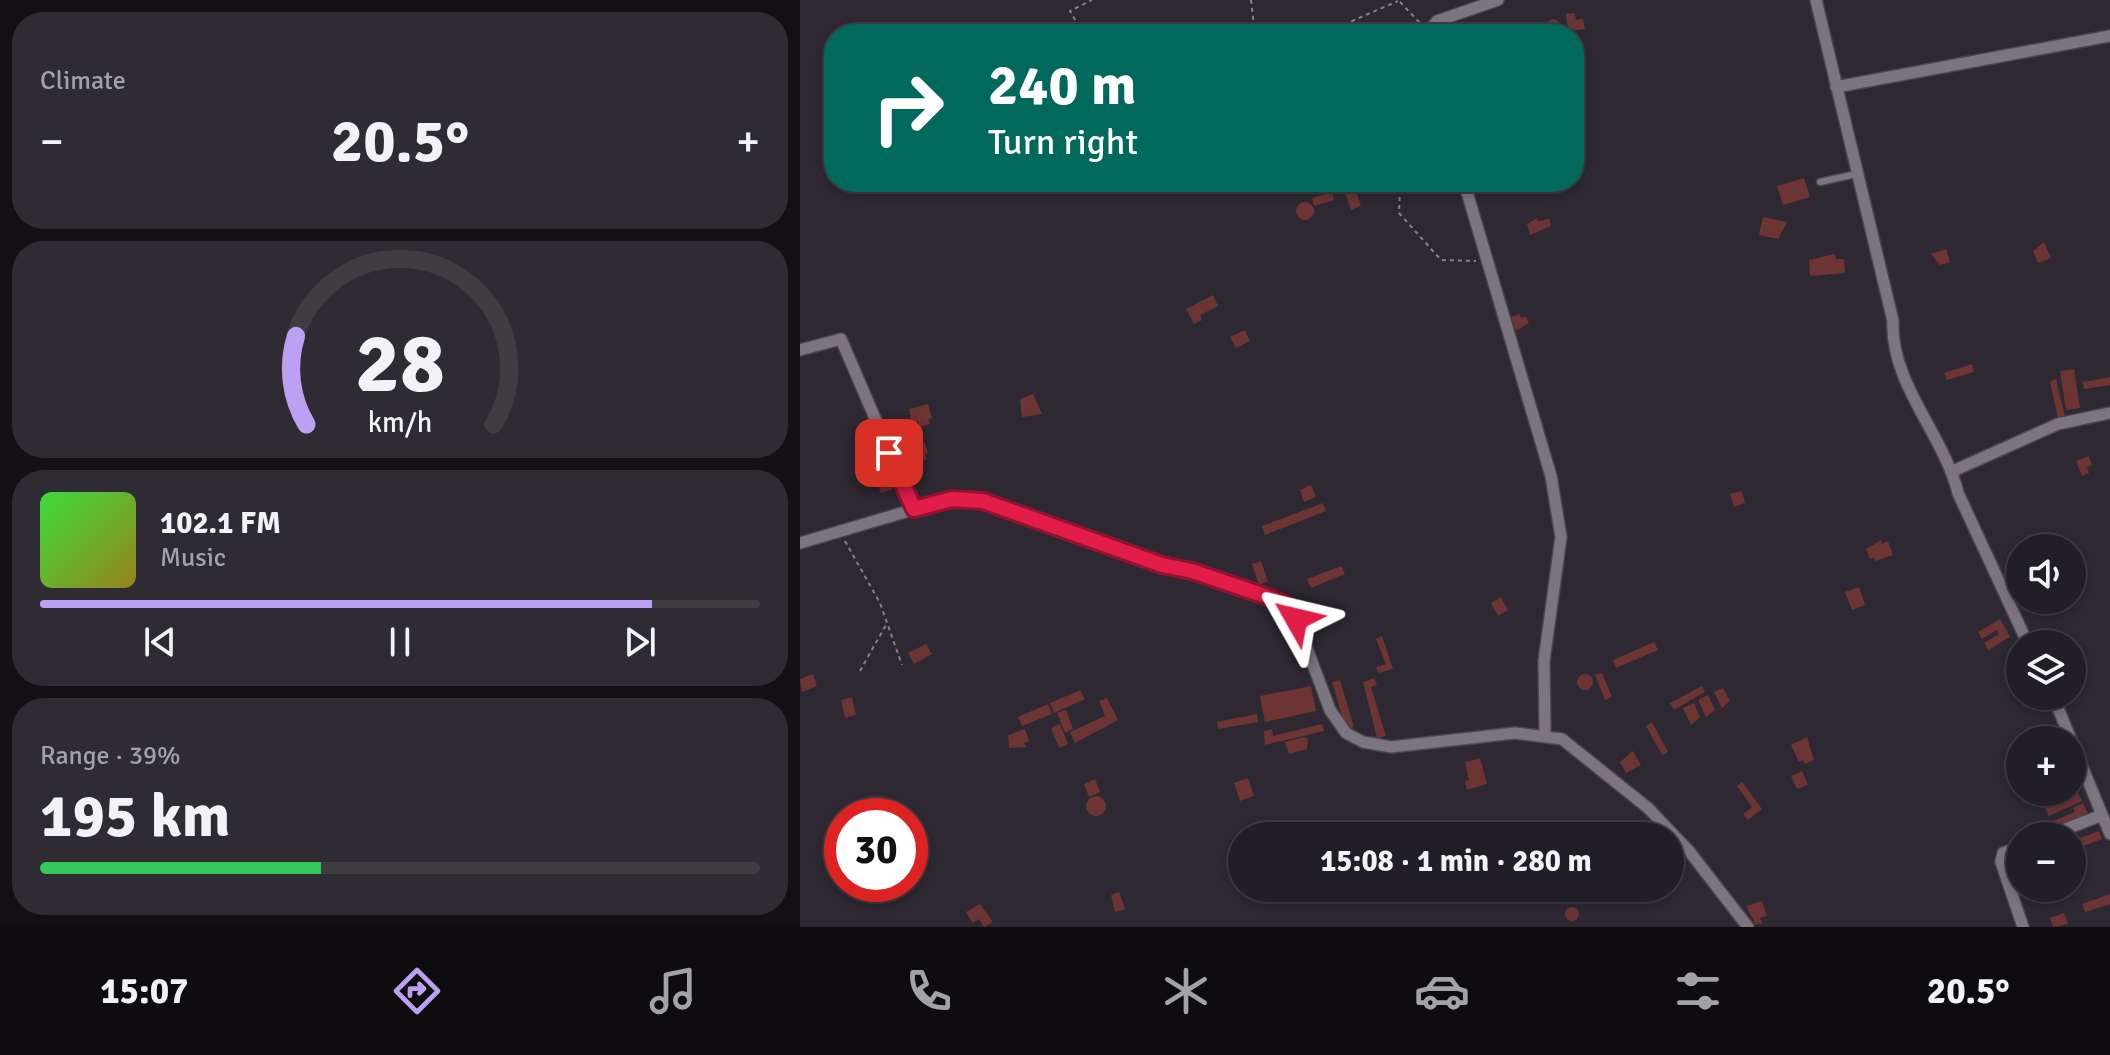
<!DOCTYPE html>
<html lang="en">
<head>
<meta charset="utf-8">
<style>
  :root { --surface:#221e25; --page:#2e2b32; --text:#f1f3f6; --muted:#a2a2a7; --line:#3f3c42; --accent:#bca0f2 }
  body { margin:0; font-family:Signika,sans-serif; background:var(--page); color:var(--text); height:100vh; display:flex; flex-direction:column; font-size:30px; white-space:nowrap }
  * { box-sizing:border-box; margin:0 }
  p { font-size:26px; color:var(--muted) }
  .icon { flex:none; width:44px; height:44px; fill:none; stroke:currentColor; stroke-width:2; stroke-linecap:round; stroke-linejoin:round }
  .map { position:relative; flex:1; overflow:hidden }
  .drawer { display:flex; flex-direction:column; gap:12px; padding:12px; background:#131014; width:800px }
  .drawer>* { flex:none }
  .hud { position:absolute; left:24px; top:24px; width:760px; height:168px; border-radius:32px; box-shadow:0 4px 12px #0003,0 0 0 2px var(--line); background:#00695c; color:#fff; overflow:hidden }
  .controls { position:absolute; left:1206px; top:534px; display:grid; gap:16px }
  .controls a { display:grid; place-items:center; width:80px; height:80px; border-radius:50%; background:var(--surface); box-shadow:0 4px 12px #0003,0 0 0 2px var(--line); font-size:40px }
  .speed { position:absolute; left:24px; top:798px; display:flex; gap:16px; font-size:40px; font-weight:700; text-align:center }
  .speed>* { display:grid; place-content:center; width:104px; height:104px; border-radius:50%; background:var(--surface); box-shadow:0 4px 12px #0003,0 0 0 2px var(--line); line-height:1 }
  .speed .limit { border:12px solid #d22; background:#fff; color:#111 }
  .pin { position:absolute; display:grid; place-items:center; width:68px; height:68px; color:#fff; margin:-34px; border-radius:16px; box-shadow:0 4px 12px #0006 }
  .me { position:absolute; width:88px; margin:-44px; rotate:307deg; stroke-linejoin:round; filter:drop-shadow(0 0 6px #0008) }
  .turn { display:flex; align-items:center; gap:28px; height:168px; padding:0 32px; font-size:36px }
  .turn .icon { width:104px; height:104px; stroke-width:2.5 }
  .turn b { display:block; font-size:56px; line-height:68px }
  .big { font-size:60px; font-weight:700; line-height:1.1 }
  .drawer .tile { flex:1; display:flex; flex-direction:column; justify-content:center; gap:12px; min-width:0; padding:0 28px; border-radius:32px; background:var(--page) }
  .drawer .dial { align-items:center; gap:0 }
  .dial svg { height:208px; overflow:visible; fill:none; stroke:var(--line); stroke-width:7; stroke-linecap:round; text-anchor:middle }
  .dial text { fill:var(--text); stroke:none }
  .song { display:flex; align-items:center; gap:24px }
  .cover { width:96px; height:96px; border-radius:12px; background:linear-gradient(135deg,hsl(120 70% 55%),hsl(50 70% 35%)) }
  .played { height:8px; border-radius:4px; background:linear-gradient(90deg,var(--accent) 85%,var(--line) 85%) }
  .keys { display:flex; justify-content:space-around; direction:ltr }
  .heat { display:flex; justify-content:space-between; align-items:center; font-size:44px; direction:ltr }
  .charge { height:12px; border-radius:6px; background:linear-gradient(90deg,#34c759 39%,var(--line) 0) }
  .trip { position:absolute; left:428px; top:822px; width:456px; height:80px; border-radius:40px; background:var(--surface); box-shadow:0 4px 12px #0003,0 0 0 2px var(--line); font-weight:700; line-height:80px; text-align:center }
  .tabs { display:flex; height:128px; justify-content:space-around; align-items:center; background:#0e0c0f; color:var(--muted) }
  .tabs .icon { width:56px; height:56px }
  .tabs .selected { color:var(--accent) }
  .tabs b { font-size:36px; color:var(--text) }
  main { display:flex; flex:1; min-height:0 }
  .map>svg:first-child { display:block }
  .building { fill:#6d3434 }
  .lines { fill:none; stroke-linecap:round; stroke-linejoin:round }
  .lane-casing { stroke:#4a464e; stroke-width:9 }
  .street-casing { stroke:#4a464e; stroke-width:14 }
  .path { stroke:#858289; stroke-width:2; stroke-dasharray:4 4; stroke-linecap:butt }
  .lane { stroke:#7c7580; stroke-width:6 }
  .street { stroke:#7c7580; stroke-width:11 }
  .route-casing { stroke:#92132f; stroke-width:20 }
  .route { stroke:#e11d48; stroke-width:14 }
</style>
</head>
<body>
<main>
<section class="drawer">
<div class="tile"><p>Climate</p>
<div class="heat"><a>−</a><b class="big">20.5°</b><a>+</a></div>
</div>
<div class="tile dial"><svg viewBox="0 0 100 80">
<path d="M14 69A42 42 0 1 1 86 69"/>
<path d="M14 69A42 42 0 0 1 10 35" stroke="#bca0f2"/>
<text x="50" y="56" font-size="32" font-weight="700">28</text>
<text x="50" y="72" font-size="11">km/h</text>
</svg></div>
<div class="tile">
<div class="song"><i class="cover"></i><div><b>102.1 FM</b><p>Music</p></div></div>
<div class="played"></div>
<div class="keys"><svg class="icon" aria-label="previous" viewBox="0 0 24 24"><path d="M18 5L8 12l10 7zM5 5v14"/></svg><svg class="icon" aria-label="pause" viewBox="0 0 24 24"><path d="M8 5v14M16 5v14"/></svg><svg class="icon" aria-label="next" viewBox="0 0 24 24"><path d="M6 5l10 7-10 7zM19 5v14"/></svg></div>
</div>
<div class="tile"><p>Range · 39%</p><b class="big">195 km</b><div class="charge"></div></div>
</section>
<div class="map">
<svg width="1310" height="927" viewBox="0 0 1310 927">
  <rect width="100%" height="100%" fill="#2d2831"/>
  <path class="building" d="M775 13 776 20 783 19 785 29 768 31 766 14Z
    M746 26a7 7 0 1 1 14 0a7 7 0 1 1-14 0Z
    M1004 178 1010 197 983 205 977 186Z
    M554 186 561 206 551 210 544 189Z
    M532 192 534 200 514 206 512 198Z
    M496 211a9 9 0 1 1 18 0a9 9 0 1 1-18 0Z
    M963 217 987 222 978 239 959 235Z
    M737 218 738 221 749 219 751 226 730 235 727 224Z
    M1244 242 1251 258 1238 263 1233 251Z
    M1146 249 1150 262 1140 265 1131 254Z
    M1035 254 1036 259H1044L1045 273 1010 276 1009 260Z
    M413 295 418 306 400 315 402 320 394 324 386 309Z
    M720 314 721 318 726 316 729 323 716 331 711 317Z
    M445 330 450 341 436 348 430 337Z
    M1172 364 1174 372 1147 380 1144 373Z
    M1274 369 1280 408 1266 410 1260 371Z
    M1310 377V385L1284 389 1283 382Z
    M1256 379 1266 421 1259 423 1250 381Z
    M233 394 242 414 222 417 220 399Z
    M128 404 132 418 128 419 130 424 120 427 118 421 112 423 109 409Z
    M116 440 118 445 125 443 128 453 125 455 127 459 109 466 106 456 112 454 108 443Z
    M1289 456 1292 465 1287 467 1289 473 1282 476 1276 461Z
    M88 476 93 489 81 493 76 481Z
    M511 485 516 497 504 502 500 490Z
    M942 491 945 503 934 507 930 494Z
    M523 503 526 511 465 535 462 526Z
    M1081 540 1082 544 1088 541 1093 555 1075 561 1074 558 1070 559 1066 549Z
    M461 561 468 581 459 585 452 564Z
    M541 566 545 574 511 588 507 579Z
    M1059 587 1065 605 1052 610 1045 592Z
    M701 597 708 610 698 616 691 603Z
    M1200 619 1210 637 1188 650 1184 643 1199 634 1197 630 1182 639 1178 632Z
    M582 636 593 669 578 673 576 667 586 664 576 639Z
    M854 642 858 650 816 668 813 660Z
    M126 644 132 654 114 664 108 653Z
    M802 673 812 697 805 700 795 675Z
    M13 674 17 686 2 692 0 679Z
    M777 682a8 8 0 1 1 16 0a8 8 0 1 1-16 0Z
    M574 678 577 685 571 687 586 736 577 738 563 682Z
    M540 680 554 727 546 730 532 682Z
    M511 686 516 711 465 722 460 696Z
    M902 686 905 692 874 710 870 703Z
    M923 688 930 701 922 708 914 692Z
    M280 690 285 699 254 713 250 703Z
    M908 695 915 710 906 717 898 700Z
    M52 697 56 715 45 718 41 700Z
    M307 698 318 720 275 743 270 732 305 716 299 701Z
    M894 703 900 717 891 725 883 708Z
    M248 704 252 714 222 726 218 717Z
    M266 710 273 729 265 733 257 713Z
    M457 714 458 722 418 729 417 722Z
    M852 722 868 752 862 755 846 726Z
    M260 724 268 744 259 748 251 728Z
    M522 724 524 731 465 745 464 731 472 729 473 736Z
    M225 729 229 741 224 743 226 747 209 748 208 735Z
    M503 737 508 739 507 749 489 754 485 742Z
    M1007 737 1014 760 1005 764 1003 760 999 762 991 745Z
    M833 751 841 765 826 773 820 762Z
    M680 758 687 784 667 790 665 781 669 780 665 762Z
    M1002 771 1008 785 997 789 991 776Z
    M448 778 454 796 440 801 434 783Z
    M295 779 300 792 289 797 284 784Z
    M942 782 962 809 948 820 943 814 952 807 937 786Z
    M1278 793 1282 801 1249 816 1245 808Z
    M286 806a10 10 0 1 1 20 0a10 10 0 1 1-20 0Z
    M1283 803 1289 816 1251 832 1248 823 1275 812 1273 808Z
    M1299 831 1302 839 1283 846 1280 838Z
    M319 892 325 909 315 912 311 895Z
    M1310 894V904L1285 912 1282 904Z
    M962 901 967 916 960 918 962 923 956 925 946 906Z
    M180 904 193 922 184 927 179 919 173 923 166 912Z
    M765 914a7 7 0 1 1 14 0a7 7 0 1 1-14 0Z
    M1264 913 1268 924 1253 927 1250 918Z"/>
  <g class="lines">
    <defs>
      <path id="lane" d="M1020 182 1056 174"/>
      <path id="street" d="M1016 0 1093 321C1090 383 1144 435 1158 493L1228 644
        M626 34 637 21 698 0
        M1036 87 1310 36
        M664 182 751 476 761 537 744 661 745 734
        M0 350 41 339 114 509
        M1153 471 1258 424 1310 413
        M0 543 139 502 167 498 474 599 487 605 496 619 530 710 546 733 563 742 591 747 715 733 762 739 848 808 889 851 948 927
        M1253 696 1310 834
        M1248 836 1302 815
        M1220 847 1203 853 1201 862 1223 927"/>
    </defs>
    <use href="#lane" class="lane-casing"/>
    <use href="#street" class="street-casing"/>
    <path class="path" d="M451 0 455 34
      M600 2 620 23
      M283 34 270 11 292 0
      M522 34 598 1
      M596 182 600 189 599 213 641 260 676 261
      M45 541 80 603 102 665
      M60 671 87 623"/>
    <use href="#lane" class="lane"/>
    <use href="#street" class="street"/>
  </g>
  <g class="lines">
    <defs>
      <path id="route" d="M89 453 114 509 152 499 183 501 362 565 392 571 474 599 487 605 496 619"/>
    </defs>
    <use href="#route" class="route-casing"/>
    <use href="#route" class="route"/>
  </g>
</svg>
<div class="controls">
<a><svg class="icon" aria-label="sound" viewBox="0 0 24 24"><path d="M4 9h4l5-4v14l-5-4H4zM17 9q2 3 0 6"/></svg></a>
<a><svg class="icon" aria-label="layers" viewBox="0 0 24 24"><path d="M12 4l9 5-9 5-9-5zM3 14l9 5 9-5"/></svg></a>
<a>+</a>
<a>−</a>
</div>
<div class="speed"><div class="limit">30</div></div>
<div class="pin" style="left:89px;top:453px;background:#d93025"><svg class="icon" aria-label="arrive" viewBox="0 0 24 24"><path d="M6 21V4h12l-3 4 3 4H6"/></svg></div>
<svg class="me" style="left:496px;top:619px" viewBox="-20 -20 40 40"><path d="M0-17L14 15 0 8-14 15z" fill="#e11d48" stroke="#fff" stroke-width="4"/></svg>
<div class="trip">15:08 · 1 min · 280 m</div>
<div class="hud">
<div class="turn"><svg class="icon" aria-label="right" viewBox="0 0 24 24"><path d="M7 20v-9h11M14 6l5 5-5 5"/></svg><div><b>240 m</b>Turn right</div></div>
</div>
</div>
</main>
<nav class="tabs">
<b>15:07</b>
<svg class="icon selected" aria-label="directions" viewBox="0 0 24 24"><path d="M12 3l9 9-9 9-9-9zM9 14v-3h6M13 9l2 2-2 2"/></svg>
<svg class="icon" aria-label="music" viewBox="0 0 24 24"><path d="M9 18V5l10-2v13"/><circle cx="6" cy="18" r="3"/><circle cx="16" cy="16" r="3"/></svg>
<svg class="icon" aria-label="phone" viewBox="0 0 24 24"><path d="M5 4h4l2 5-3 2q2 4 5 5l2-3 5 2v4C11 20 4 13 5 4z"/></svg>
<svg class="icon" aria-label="climate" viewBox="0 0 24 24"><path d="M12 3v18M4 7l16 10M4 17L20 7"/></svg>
<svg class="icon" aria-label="car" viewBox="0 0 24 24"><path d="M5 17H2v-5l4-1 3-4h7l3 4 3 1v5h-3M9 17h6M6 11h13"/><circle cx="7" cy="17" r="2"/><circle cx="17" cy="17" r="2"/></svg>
<svg class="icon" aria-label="filters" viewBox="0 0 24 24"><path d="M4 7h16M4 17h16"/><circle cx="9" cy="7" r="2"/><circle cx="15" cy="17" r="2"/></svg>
<b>20.5°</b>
</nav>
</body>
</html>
